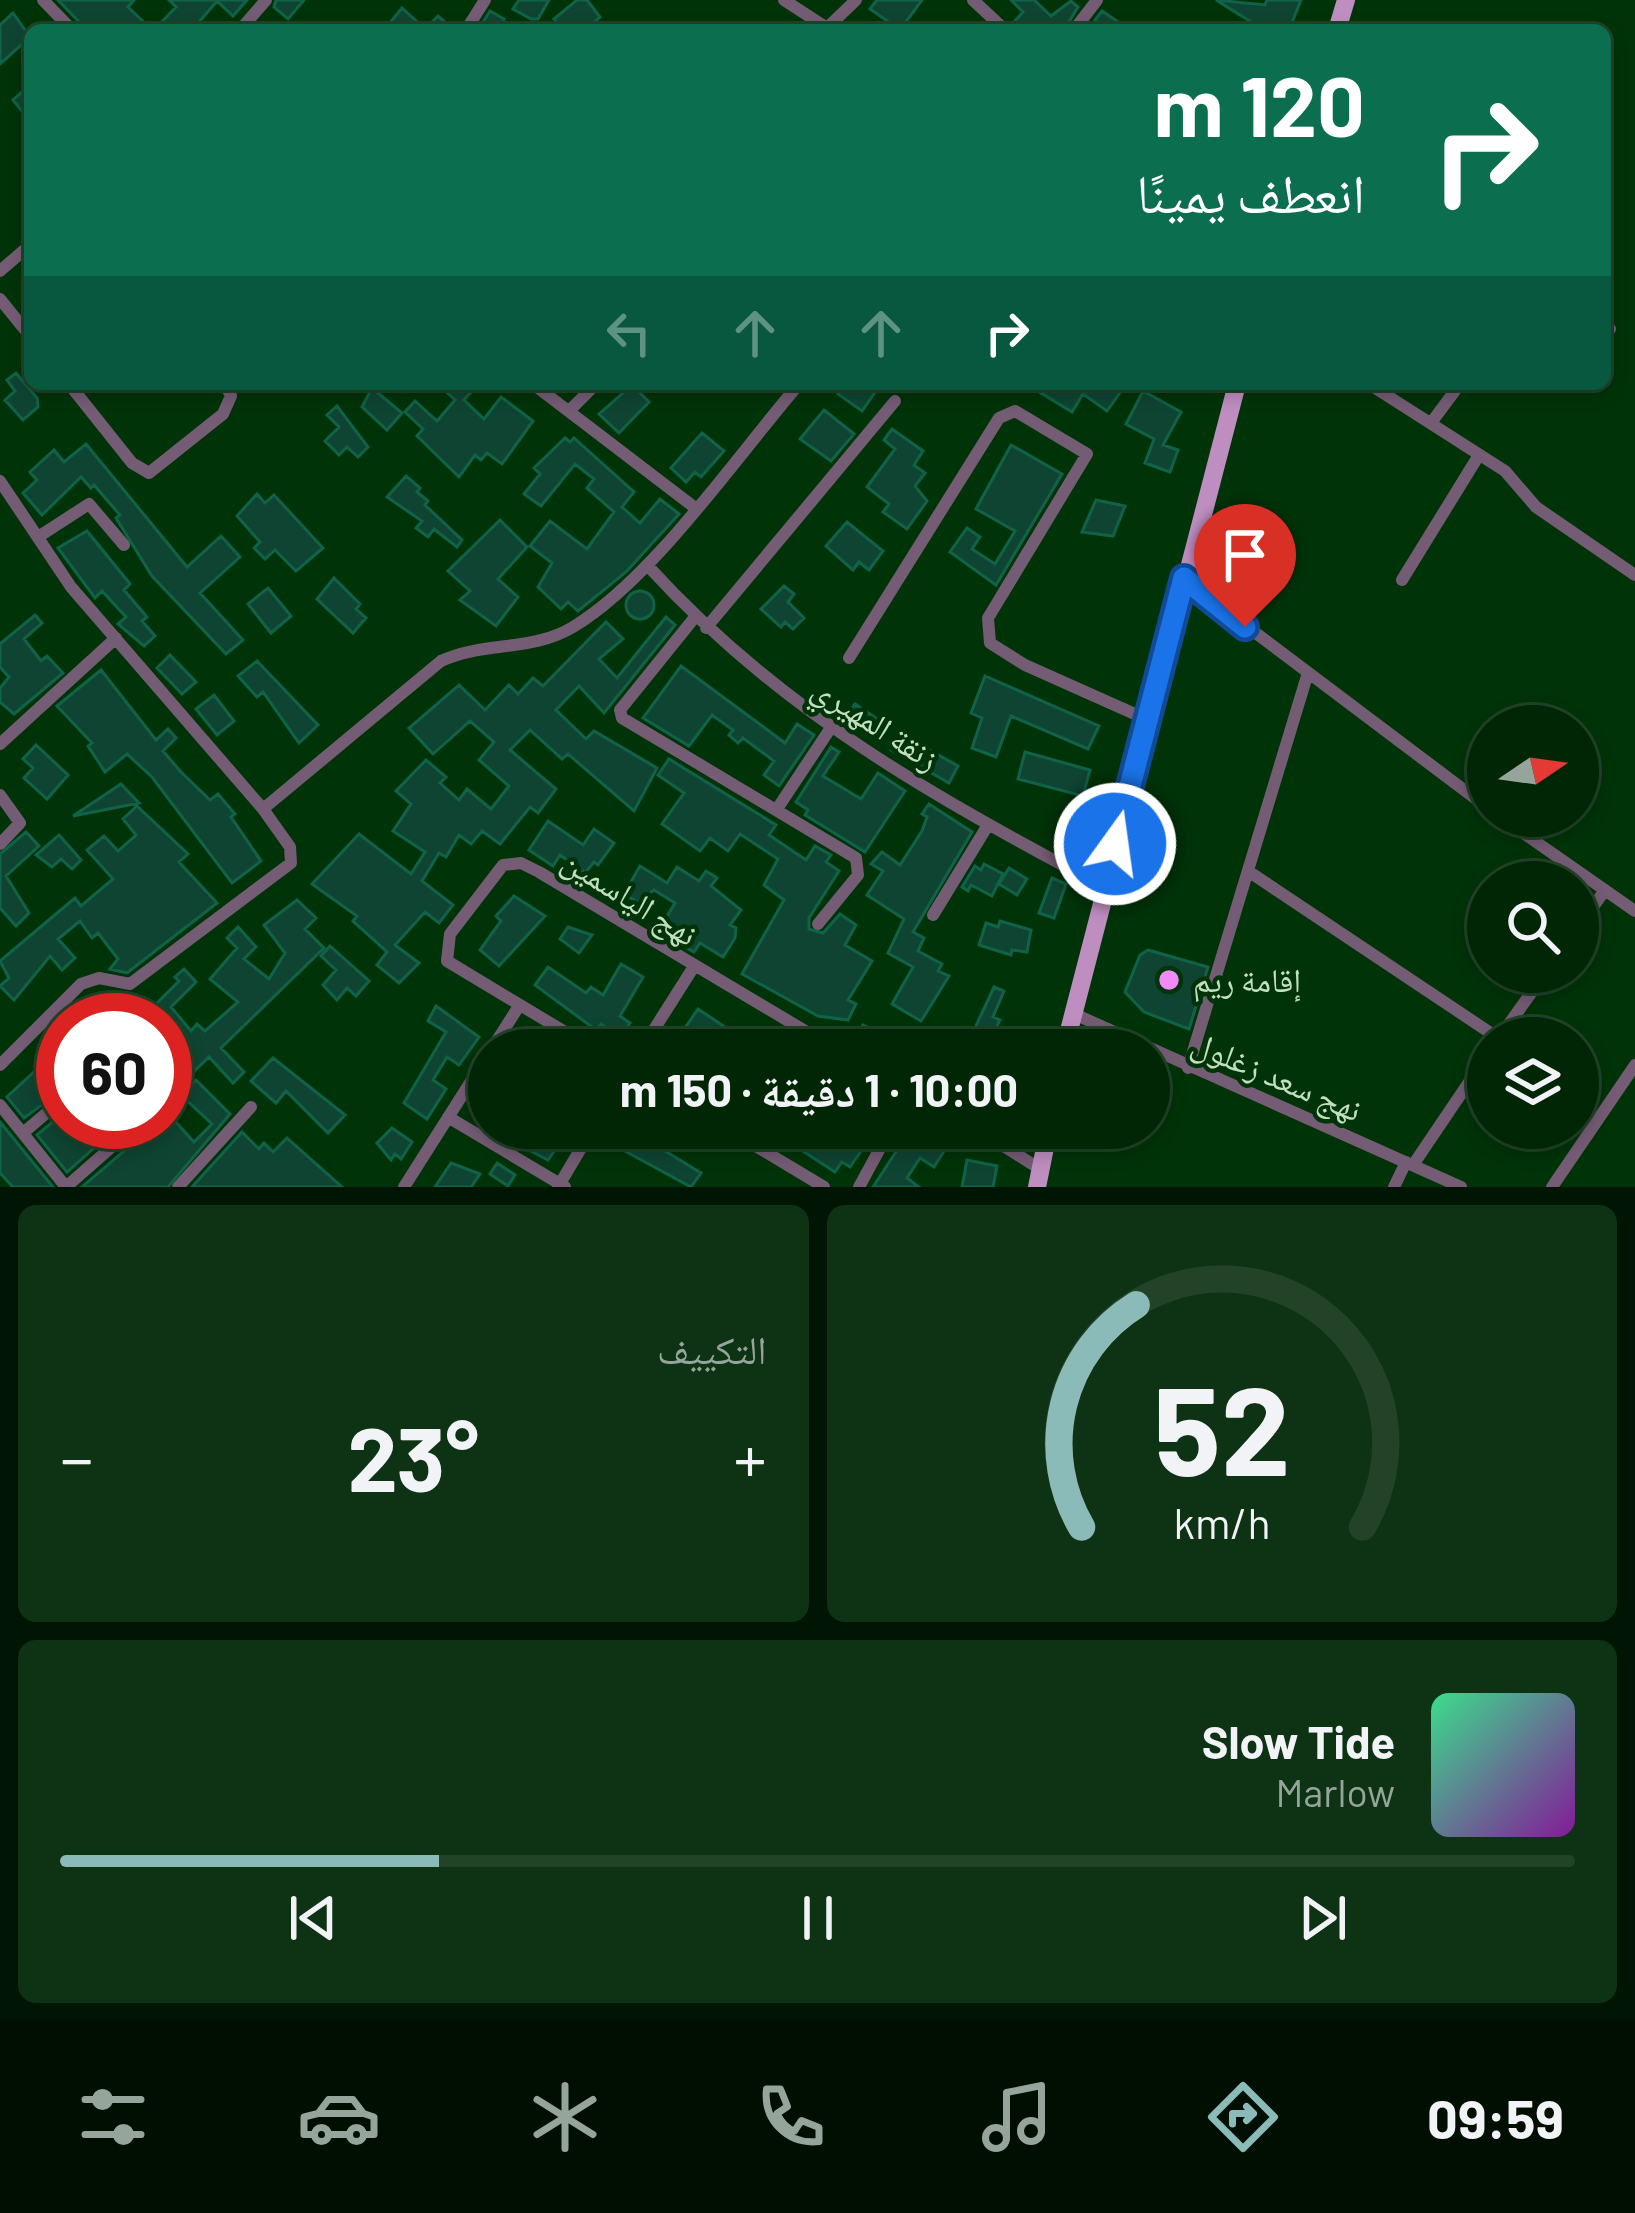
<!DOCTYPE html>
<html lang="ar">
<head>
<meta charset="utf-8">
<style>
  :root { --surface:#002606; --page:#0e3214; --text:#f1f3f6; --muted:#95a59b; --line:#224328; --accent:#8bbbb9 }
  body { margin:0; font-family:Barlow,"Noto Naskh Arabic",sans-serif; background:var(--page); color:var(--text); direction:rtl; height:100vh; display:flex; flex-direction:column; font-size:45px; white-space:nowrap }
  * { box-sizing:border-box; margin:0 }
  p { font-size:39px; color:var(--muted) }
  .icon { flex:none; width:66px; height:66px; fill:none; stroke:currentColor; stroke-width:2; stroke-linecap:round; stroke-linejoin:round }
  .map { position:relative; height:1187px; overflow:hidden; direction:ltr }
  .details { display:flex; flex-direction:column; gap:18px; padding:18px; background:#001503; flex:1 }
  .details>* { flex:none }
  .guide { position:absolute; left:24px; top:24px; width:1587px; height:366px; border-radius:18px; box-shadow:0 6px 18px #0003,0 0 0 3px var(--line); direction:rtl; background:#0b6e4f; color:#fff; overflow:hidden }
  .needle { width:78px; rotate:77deg }
  .tools { position:absolute; left:1467px; top:705px; display:grid; gap:24px }
  .tools a { display:grid; place-items:center; width:132px; height:132px; border-radius:50%; background:var(--surface); box-shadow:0 6px 18px #0003,0 0 0 3px var(--line); font-size:60px }
  .speed { position:absolute; left:36px; top:993px; display:flex; gap:24px; font-size:60px; font-weight:700; text-align:center }
  .speed>* { display:grid; place-content:center; width:156px; height:156px; border-radius:50%; background:var(--surface); box-shadow:0 6px 18px #0003,0 0 0 3px var(--line); line-height:1 }
  .speed .limit { border:18px solid #d22; background:#fff; color:#111 }
  .pin { position:absolute; display:grid; place-items:center; width:102px; height:102px; color:#fff; margin:-123px -51px; border-radius:50% 50% 50% 0; rotate:-45deg; box-shadow:0 0 12px #0007 }
  .pin .icon { rotate:45deg }
  .me { position:absolute; width:132px; margin:-66px; rotate:14deg; stroke-linejoin:round; filter:drop-shadow(0 0 9px #0008) }
  .turn { display:flex; align-items:center; gap:42px; height:252px; padding:0 48px; font-size:54px }
  .turn .icon { width:156px; height:156px; stroke-width:2.5 }
  .turn b { display:block; font-size:84px; line-height:102px }
  .lanes { display:flex; align-items:center; height:114px; padding:0 48px; background:#0003; justify-content:center; gap:60px; direction:ltr }
  .lanes .off { opacity:.35 }
  .big { font-size:90px; font-weight:700; line-height:1.1 }
  .details .tile { flex:1; display:flex; flex-direction:column; justify-content:center; gap:18px; min-width:0; padding:0 42px; border-radius:18px; background:var(--page) }
  .details .dial { align-items:center; gap:0 }
  .dial svg { height:312px; overflow:visible; fill:none; stroke:var(--line); stroke-width:7; stroke-linecap:round; text-anchor:middle }
  .dial text { fill:var(--text); stroke:none }
  .song { display:flex; align-items:center; gap:36px }
  .cover { width:144px; height:144px; border-radius:18px; background:linear-gradient(135deg,hsl(150 70% 55%),hsl(290 70% 35%)) }
  .played { height:12px; border-radius:6px; background:linear-gradient(90deg,var(--accent) 25%,var(--line) 25%) }
  .keys { display:flex; justify-content:space-around; direction:ltr }
  .heat { display:flex; justify-content:space-between; align-items:center; font-size:66px; direction:ltr }
  .details .tiles { flex:1; display:grid; gap:18px; grid-template-columns:1fr 1fr }
  .tile:last-child { grid-column:span 2 }
  .trip { position:absolute; left:468px; top:1029px; width:702px; height:120px; border-radius:60px; background:var(--surface); box-shadow:0 6px 18px #0003,0 0 0 3px var(--line); font-weight:700; line-height:120px; text-align:center; direction:rtl }
  .dock { display:flex; height:192px; justify-content:space-around; align-items:center; background:#000f02; color:var(--muted) }
  .dock .icon { width:84px; height:84px }
  .dock .current { color:var(--accent) }
  .dock b { font-size:54px; color:var(--text) }
  .map>svg:first-child { display:block }
  .building { fill:#0f4432; stroke:#106348; stroke-width:3 }
  .lines { fill:none; stroke-linecap:round; stroke-linejoin:round }
  .street { stroke:#745c75; stroke-width:12 }
  .primary { stroke:#bf8ec1; stroke-width:18 }
  .route-casing { stroke:#114b97; stroke-width:30 }
  .route { stroke:#1a73e8; stroke-width:21 }
  .poi-dot { fill:#f08bf6; stroke:#003308; stroke-width:4.5 }
  .labels { text-anchor:middle; stroke-width:9; stroke-linejoin:round; paint-order:stroke }
  .street-label { font-size:33px; fill:#c0e0c0; stroke:#003308 }
  .poi-label { font-size:33px; fill:#c0e0c0; stroke:#003308; text-anchor:start }
</style>
</head>
<body>
<div class="map">
<svg width="1635" height="1187" viewBox="0 0 1635 1187">
  <rect width="100%" height="100%" fill="#003308"/>
  <path class="building" d="M58 0H134L128 7 152 30H87Z
    M169 0H247L233 16 217 1 192 30H154L176 7Z
    M276 0H304L288 19 274 7Z
    M519 0H549L538 19H531L513 9Z
    M577 0H587L600 17 585 30H563L554 19Z
    M877 0H922L900 30 870 9Z
    M1011 0H1034L1051 16 1071 1 1078 7 1064 30H1039L1041 24 1022 30 1014 22 1023 12Z
    M1216 0 1265 5 1267 0H1301L1289 30H1264Z
    M402 8 425 29 438 16 454 30H384Z
    M490 11 504 19 498 30H478Z
    M1102 11 1130 30H1098L1101 25 1095 20Z
    M13 13 30 37 0 64V25Z
    M30 85V121L13 100Z
    M16 373 37 398 38 407 23 420 5 400 15 391 7 380Z
    M438 384H478L464 400 484 419 501 397 533 421 502 464 487 453 481 460 475 455 459 477 417 436 423 429 405 412 415 401 437 421 455 400Z
    M845 384H881L862 411 838 394Z
    M1026 384H1126L1107 411 1083 394 1072 412Z
    M632 385 649 402 619 433 599 414Z
    M372 388 402 413 387 430 362 407Z
    M1143 391 1181 412 1163 445 1178 450 1170 472 1145 463 1154 439 1126 424Z
    M337 406 368 447 358 457 347 447 339 455 325 441 339 427 327 415Z
    M824 410 854 434 831 461 800 439Z
    M892 429 923 451 914 465 925 473 915 486 927 501 907 529 883 512 889 504 867 487 895 449 884 440Z
    M702 433 724 451 701 477 695 472 686 482 671 468Z
    M565 438 570 442 574 438 634 492 622 507 640 523 660 499 679 514 626 572 578 611 568 602 561 609 538 587 552 563 530 546 550 521 587 549 614 512 587 488 594 479 575 464 541 506 524 494 540 474 534 468Z
    M86 444 187 567 221 536 240 557 200 593 243 640 226 654 152 576 116 518 120 515 94 485 91 488 81 477 42 515 23 493 37 480 30 472 54 450 64 462Z
    M1011 445 1062 474 996 585 950 552 967 528 980 537 972 549 995 564 1015 531 976 509Z
    M406 476 420 488 417 492 428 501 425 505 462 540 457 547 434 529 428 537 416 528 422 521 387 497Z
    M257 494 265 503 274 495 323 548 296 571 275 550 265 559 254 548 260 542 237 516Z
    M1096 500 1125 506 1113 536 1082 532Z
    M500 520 527 547 498 579 518 597 496 626 460 600 470 591 448 571Z
    M847 522 883 551 869 570 859 562 853 570 826 546Z
    M87 531 130 584 124 590 147 617 142 621 155 636 144 646 118 624 126 617 102 591 95 598 58 548Z
    M334 578 360 604 356 609 366 618 353 633 317 599Z
    M784 586 794 594 788 602 804 618 793 629 785 622 781 627 761 609Z
    M268 588 291 616 271 633 248 604Z
    M626 605a14 14 0 1 1 28 0a14 14 0 1 1-28 0Z
    M35 615 42 623 24 639 41 661 47 656 63 673 14 714 0 702V688L9 677 0 667V644Z
    M666 617 675 625 604 713 579 686 556 710 586 739 594 731 657 768 634 811 568 754 562 759 530 730 510 750 556 789 538 813 530 807 500 844 482 831 471 844 459 835 446 857 439 853 422 881 453 905 439 923 425 912 395 945 419 963 399 983 377 965 387 952 353 921 357 916 312 884 359 834 411 874 425 852 393 831 411 804 396 791 426 760 446 777 440 783 459 800 467 789 491 809 509 786 479 760 494 742 470 721 433 754 409 728 459 685 485 710 509 685 518 694 533 678 543 686 606 622 623 639 599 659 617 678Z
    M170 655 196 682 182 694 157 668Z
    M257 661 318 725 299 743 263 692 257 697 238 676Z
    M681 666 785 743 797 724 814 735 779 786 764 775 774 761 743 738 738 743 729 735 733 730 712 715 689 746 643 718Z
    M101 670 156 740 168 729 176 738 163 751 181 772 210 800 218 794 235 814 231 817 261 861 232 883 152 777 127 754 105 772 88 746 92 743 57 706Z
    M985 676 1099 726 1088 749 1011 716 996 757 972 748 982 718 971 713Z
    M214 695 234 721 217 735 196 709Z
    M855 704 880 721 869 736 845 719Z
    M901 734 958 766 949 783 891 750Z
    M36 745 68 775 47 799 24 778 33 768 23 759Z
    M831 747 839 752 823 776 861 799 878 773 905 791 865 852 805 815 808 810 796 802Z
    M1025 752 1090 770 1083 796 1018 779Z
    M669 759 776 825 769 835 806 860 815 846 831 855 826 862 839 871 809 918V929L823 933 840 914 856 925 845 945 872 961 848 1000 856 1004 848 1020 818 1016 742 974 784 900 764 885 778 859 740 834 728 851 710 838 700 851 662 824 684 793 658 775Z
    M121 784 139 803 73 816Z
    M929 804 972 832 913 932 924 938 918 951 942 964 938 971 949 976 921 1021 892 1004 913 967 888 953 904 919 867 895 883 871 871 864 882 852 900 865 922 831 927 817 922 814Z
    M137 806 188 854 179 862 217 903 127 973 110 969 118 959 98 933 92 938 80 921 58 939 75 958 62 970 50 956 14 1000 0 986 9 978 0 961 75 898 81 906 113 879 87 850 104 836 118 851 136 835 123 819Z
    M548 821 583 845 594 829 614 843 598 865 594 862 585 873 560 855 553 866 529 850Z
    M26 832 39 846 6 876 29 913 16 926 0 908V854Z
    M59 835 81 860 72 869 61 859 52 867 36 855Z
    M984 864 1003 874 992 896 971 885 968 891 962 887 975 866 981 870Z
    M640 866 667 883 677 867 699 881 706 871 717 878 711 886 741 910 730 925 736 928 735 938 723 957 700 943 694 952 658 931 675 903 654 890 637 902 624 894Z
    M1009 868 1027 879 1017 895 999 884Z
    M1052 878 1066 884 1054 918 1039 913Z
    M514 896 545 916 499 966 480 950 501 921 496 916Z
    M297 900 316 918 305 929 324 948 221 1048 244 1072 233 1083 209 1057 186 1079 165 1056V1020H140L179 981 175 977 184 969 196 982 171 1007 191 1031 197 1024 205 1031 238 1002 210 979 237 948 227 938 238 927 256 947 244 959 269 979 285 953 264 925Z
    M1000 921 1031 930 1027 952 1012 950 1011 955 979 945 986 923 998 927Z
    M568 927 592 935 579 953 560 939Z
    M330 946 369 981 356 996 347 988 337 1000 323 985 336 970 321 956Z
    M1148 950 1208 967 1189 1029 1144 1012 1125 992 1140 955Z
    M621 964 643 977 620 1016 630 1023 620 1037 601 1024 596 1030 535 985 548 967 586 993 591 987 603 995Z
    M994 987 1004 991 993 1017 1000 1020 985 1050 968 1043Z
    M436 1006 479 1037 459 1065 447 1057 433 1080 446 1089 427 1119 404 1103 446 1032 428 1021Z
    M698 1009 725 1027 715 1050H690L676 1041Z
    M863 1025 879 1033 882 1028 902 1041 896 1050H860L852 1046Z
    M755 1033 782 1050H744Z
    M63 1045V1089L24 1118 7 1097Z
    M273 1058 345 1115 328 1133 286 1091 276 1103 251 1081Z
    M196 1080 230 1114 168 1187H82L146 1132 152 1139 174 1120 194 1142 212 1124 181 1095Z
    M63 1113V1122H123L67 1172 37 1135Z
    M0 1122 53 1187H13L0 1173Z
    M392 1128 412 1142 401 1159 395 1154 391 1160 377 1143Z
    M487 1128H539L560 1142 548 1160Z
    M767 1128H877L850 1167 842 1162 835 1172Z
    M929 1130 949 1143 934 1167 920 1158 907 1178 919 1187H873L905 1138 918 1147Z
    M242 1132 259 1149 264 1143 273 1152 287 1138 342 1187H192Z
    M634 1132 701 1173 691 1187 623 1150Z
    M967 1160 997 1166 993 1187H962Z
    M451 1163 480 1174 471 1187H435Z
    M497 1163 515 1175 508 1186 490 1174Z"/>
  <g class="lines">
    <path class="street" d="M43 0 72 30
      M784 0 827 28 856 0
      M973 0 1005 30
      M240 30 266 0
      M466 30 485 0
      M1074 30 1097 0
      M0 271 30 245
      M0 299 30 336
      M1605 325 1610 329
      M69 384 132 463 149 473 223 414 231 396 225 384
      M533 384 694 507
      M1369 384 1505 471 1536 507 1635 575
      M570 410 596 384
      M1431 423 1460 384
      M0 481 71 587 263 809
      M38 537 89 504 124 545
      M647 565C780 711 932 796 1104 887
      M1184 579 1488 808
      M1402 580 1479 455
      M695 617 620 710 622 718 856 858 858 875 818 924
      M706 628 895 401
      M849 658 999 418 1015 411 1087 454 988 618 990 643 1025 665 1146 719
      M0 744 116 638
      M0 795 20 823 0 844
      M777 809 832 726
      M1499 816 1635 911
      M1248 871 1498 1038
      M933 915 988 825
      M1578 928 1605 890
      M1072 1013 1461 1187
      M1499 1038 1546 972
      M491 1050 519 1006
      M595 1050 447 961 450 934 503 865 521 863 539 872 837 1050
      M641 1050 693 968
      M0 1065 81 984 99 978 130 984 291 863 290 847 263 809 441 661C484 641 532 652 573 627 652 580 737 456 799 384
      M1188 1068 1307 676
      M165 1097 175 1087
      M0 1105 66 1187 140 1122
      M448 1117 565 1187
      M726 1128 824 1187
      M975 1128 1040 1169
      M23 1133 63 1099
      M1413 1165 1488 1054
      M178 1187 251 1107
      M404 1187 489 1053
      M558 1187 593 1128
      M859 1187 891 1128
      M1394 1187 1406 1162
      M1552 1187 1635 1065"/>
    <path class="primary" d="M1337 30 1346 0
      M1064 1050 1237 384
      M1037 1187 1049 1128"/>
  </g>
  <g class="lines">
    <defs>
      <path id="route" d="M1115 844 1184 578 1245 627"/>
    </defs>
    <use href="#route" class="route-casing"/>
    <use href="#route" class="route"/>
  </g>
  <circle class="poi-dot" cx="1169" cy="980" r="12"/>
  <g class="labels">
    <g class="street-label">
      <text transform="translate(876 723) rotate(33)" y="12">زنقة المهيري</text>
      <text transform="translate(630 897) rotate(32)" y="12">نهج الياسمين</text>
      <text transform="translate(1277 1076) rotate(23)" y="12">نهج سعد زغلول</text>
    </g>
    <g class="poi-label">
      <text x="1193" y="992">إقامة ريم</text>
    </g>
  </g>
</svg>
<div class="tools">
<a><svg class="needle" viewBox="-14 -14 28 28"><path d="M0-13l5 13h-10z" fill="#e53935"/><path d="M0 13l5-13h-10z" fill="#95a59b"/></svg></a>
<a><svg class="icon" aria-label="search" viewBox="0 0 24 24"><circle cx="10" cy="10" r="6"/><path d="M15 15l6 6"/></svg></a>
<a><svg class="icon" aria-label="layers" viewBox="0 0 24 24"><path d="M12 4l9 5-9 5-9-5zM3 14l9 5 9-5"/></svg></a>
</div>
<div class="speed"><div class="limit">60</div></div>
<div class="pin" style="left:1245px;top:627px;background:#d93025"><svg class="icon" aria-label="arrive" viewBox="0 0 24 24"><path d="M6 21V4h12l-3 4 3 4H6"/></svg></div>
<svg class="me" style="left:1115px;top:844px" viewBox="-20 -20 40 40"><circle r="17" fill="#1a73e8" stroke="#fff" stroke-width="3"/><path d="M0-11L8 9 0 5-8 9z" fill="#fff"/></svg>
<div class="trip">10:00 · 1 دقيقة · 150 m</div>
<div class="guide">
<div class="turn"><svg class="icon" aria-label="right" viewBox="0 0 24 24"><path d="M7 20v-9h11M14 6l5 5-5 5"/></svg><div><b>120 m</b>انعطف يمينًا</div></div>
<div class="lanes"><svg class="icon off" aria-label="left" viewBox="0 0 24 24"><path d="M17 20v-9H6M10 6l-5 5 5 5"/></svg><svg class="icon off" aria-label="ahead" viewBox="0 0 24 24"><path d="M12 20V5M6 11l6-6 6 6"/></svg><svg class="icon off" aria-label="ahead" viewBox="0 0 24 24"><path d="M12 20V5M6 11l6-6 6 6"/></svg><svg class="icon" aria-label="right" viewBox="0 0 24 24"><path d="M7 20v-9h11M14 6l5 5-5 5"/></svg></div>
</div>
</div>
<section class="details">
<div class="tiles">
<div class="tile dial"><svg viewBox="0 0 100 80">
<path d="M14 69A42 42 0 1 1 86 69"/>
<path d="M14 69A42 42 0 0 1 28 12" stroke="#8bbbb9"/>
<text x="50" y="56" font-size="32" font-weight="700">52</text>
<text x="50" y="72" font-size="11">km/h</text>
</svg></div>
<div class="tile"><p>التكييف</p>
<div class="heat"><a>−</a><b class="big">23°</b><a>+</a></div>
</div>
<div class="tile">
<div class="song"><i class="cover"></i><div><b>Slow Tide</b><p>Marlow</p></div></div>
<div class="played"></div>
<div class="keys"><svg class="icon" aria-label="previous" viewBox="0 0 24 24"><path d="M18 5L8 12l10 7zM5 5v14"/></svg><svg class="icon" aria-label="pause" viewBox="0 0 24 24"><path d="M8 5v14M16 5v14"/></svg><svg class="icon" aria-label="next" viewBox="0 0 24 24"><path d="M6 5l10 7-10 7zM19 5v14"/></svg></div>
</div>
</div>
</section>
<nav class="dock">
<b>09:59</b>
<svg class="icon current" aria-label="directions" viewBox="0 0 24 24"><path d="M12 3l9 9-9 9-9-9zM9 14v-3h6M13 9l2 2-2 2"/></svg>
<svg class="icon" aria-label="music" viewBox="0 0 24 24"><path d="M9 18V5l10-2v13"/><circle cx="6" cy="18" r="3"/><circle cx="16" cy="16" r="3"/></svg>
<svg class="icon" aria-label="phone" viewBox="0 0 24 24"><path d="M5 4h4l2 5-3 2q2 4 5 5l2-3 5 2v4C11 20 4 13 5 4z"/></svg>
<svg class="icon" aria-label="climate" viewBox="0 0 24 24"><path d="M12 3v18M4 7l16 10M4 17L20 7"/></svg>
<svg class="icon" aria-label="car" viewBox="0 0 24 24"><path d="M5 17H2v-5l4-1 3-4h7l3 4 3 1v5h-3M9 17h6M6 11h13"/><circle cx="7" cy="17" r="2"/><circle cx="17" cy="17" r="2"/></svg>
<svg class="icon" aria-label="filters" viewBox="0 0 24 24"><path d="M4 7h16M4 17h16"/><circle cx="9" cy="7" r="2"/><circle cx="15" cy="17" r="2"/></svg>
</nav>
</body>
</html>
